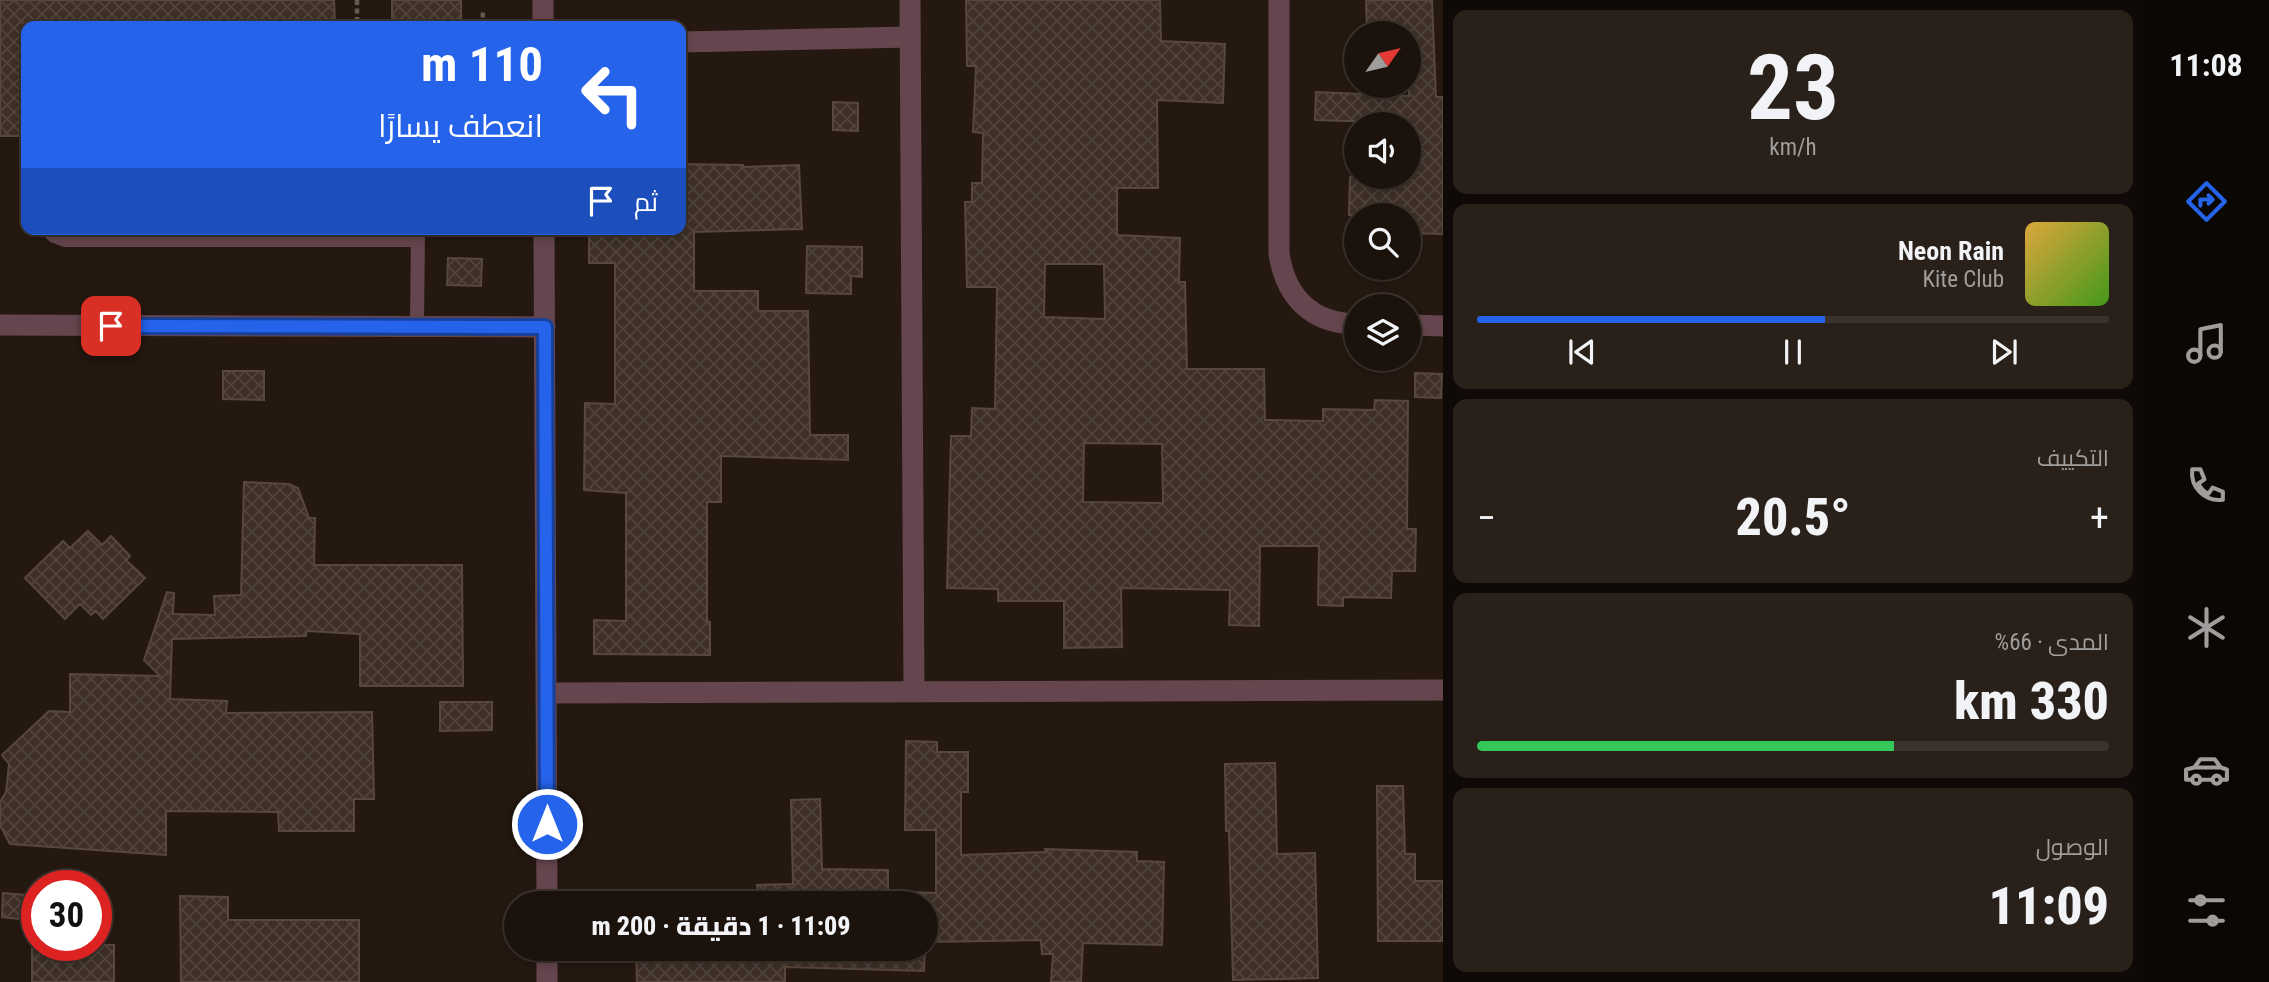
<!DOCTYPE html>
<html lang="ar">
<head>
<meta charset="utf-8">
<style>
  :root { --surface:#1c120c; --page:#29201a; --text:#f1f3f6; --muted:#a09e9d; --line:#3a322d; --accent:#2563eb }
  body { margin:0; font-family:"Roboto Condensed",Cairo,sans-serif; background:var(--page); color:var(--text); direction:rtl; height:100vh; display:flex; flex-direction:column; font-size:26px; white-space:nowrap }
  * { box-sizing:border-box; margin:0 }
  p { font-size:23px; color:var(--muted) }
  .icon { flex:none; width:38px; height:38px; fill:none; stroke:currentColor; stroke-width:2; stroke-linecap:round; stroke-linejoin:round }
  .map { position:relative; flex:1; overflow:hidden; direction:ltr }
  .details { display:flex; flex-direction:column; gap:10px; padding:10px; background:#0f0a07; width:700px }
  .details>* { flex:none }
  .hud { position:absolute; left:21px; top:21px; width:665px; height:214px; border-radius:14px; box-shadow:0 4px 10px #0003,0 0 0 2px var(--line); direction:rtl; background:#2563eb; color:#fff; overflow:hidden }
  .needle { width:46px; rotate:56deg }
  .controls { position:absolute; left:1344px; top:21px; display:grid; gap:14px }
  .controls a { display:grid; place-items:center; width:77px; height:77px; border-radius:50%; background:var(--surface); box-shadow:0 4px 10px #0003,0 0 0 2px var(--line); font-size:35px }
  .speed { position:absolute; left:21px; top:870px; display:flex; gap:14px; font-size:35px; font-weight:700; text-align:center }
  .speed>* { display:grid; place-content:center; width:91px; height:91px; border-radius:50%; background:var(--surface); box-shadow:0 4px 10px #0003,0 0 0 2px var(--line); line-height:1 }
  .speed .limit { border:10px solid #d22; background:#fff; color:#111 }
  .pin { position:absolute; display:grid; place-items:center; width:60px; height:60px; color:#fff; margin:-30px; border-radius:14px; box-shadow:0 4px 10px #0006 }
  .me { position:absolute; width:77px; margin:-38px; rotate:0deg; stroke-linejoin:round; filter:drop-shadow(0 0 5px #0008) }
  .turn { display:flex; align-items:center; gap:24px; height:147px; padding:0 28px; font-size:32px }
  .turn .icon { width:91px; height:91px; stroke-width:2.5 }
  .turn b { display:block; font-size:49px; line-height:60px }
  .then { display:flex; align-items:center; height:66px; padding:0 28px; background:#0003; gap:14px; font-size:26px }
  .big { font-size:52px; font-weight:800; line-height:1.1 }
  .details .card { flex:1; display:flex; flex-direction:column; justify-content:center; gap:10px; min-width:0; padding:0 24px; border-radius:14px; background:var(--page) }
  .details .dial { align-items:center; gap:0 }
  .dial b { font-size:91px; line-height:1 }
  .song { display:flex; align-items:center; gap:21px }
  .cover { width:84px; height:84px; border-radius:10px; background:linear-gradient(135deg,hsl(40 70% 55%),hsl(100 70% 35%)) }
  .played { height:7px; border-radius:4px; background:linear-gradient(90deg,var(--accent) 55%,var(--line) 55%) }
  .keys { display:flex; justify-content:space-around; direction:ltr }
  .heat { display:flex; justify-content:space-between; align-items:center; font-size:38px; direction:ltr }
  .charge { height:10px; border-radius:5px; background:linear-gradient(90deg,#34c759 66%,var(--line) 0) }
  .trip { position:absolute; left:504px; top:891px; width:434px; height:70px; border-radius:35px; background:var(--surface); box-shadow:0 4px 10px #0003,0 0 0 2px var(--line); font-weight:800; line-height:70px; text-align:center; direction:rtl }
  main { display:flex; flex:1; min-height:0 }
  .tabs { display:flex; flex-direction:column; width:126px; justify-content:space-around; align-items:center; background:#0b0705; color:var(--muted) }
  .tabs .icon { width:49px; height:49px }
  .tabs .active { color:var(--accent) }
  .tabs b { font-size:32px; color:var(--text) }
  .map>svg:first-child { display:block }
  .building { fill:url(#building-cross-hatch); stroke:#57473e; stroke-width:2; fill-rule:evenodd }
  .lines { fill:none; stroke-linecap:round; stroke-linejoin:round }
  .path { stroke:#645851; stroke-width:4.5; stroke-dasharray:5 3.5; stroke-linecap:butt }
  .lane { stroke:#66464e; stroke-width:14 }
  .street { stroke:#66464e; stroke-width:21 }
  .route-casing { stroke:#184099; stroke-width:18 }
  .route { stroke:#2563eb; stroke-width:12 }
</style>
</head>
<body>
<main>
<nav class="tabs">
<b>11:08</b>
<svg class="icon active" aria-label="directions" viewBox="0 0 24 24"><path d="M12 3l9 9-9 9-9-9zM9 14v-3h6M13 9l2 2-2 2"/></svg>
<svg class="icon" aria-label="music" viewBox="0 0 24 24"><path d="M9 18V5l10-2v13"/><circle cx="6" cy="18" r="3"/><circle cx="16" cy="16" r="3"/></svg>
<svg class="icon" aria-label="phone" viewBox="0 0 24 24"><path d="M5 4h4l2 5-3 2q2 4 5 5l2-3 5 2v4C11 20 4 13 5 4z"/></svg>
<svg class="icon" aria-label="climate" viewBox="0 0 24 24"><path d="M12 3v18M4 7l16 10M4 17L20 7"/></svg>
<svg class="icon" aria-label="car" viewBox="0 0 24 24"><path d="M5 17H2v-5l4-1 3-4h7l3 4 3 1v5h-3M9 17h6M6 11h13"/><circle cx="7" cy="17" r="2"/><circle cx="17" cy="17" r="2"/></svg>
<svg class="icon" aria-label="filters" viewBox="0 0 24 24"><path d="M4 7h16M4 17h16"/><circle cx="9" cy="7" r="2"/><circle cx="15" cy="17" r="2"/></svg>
</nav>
<section class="details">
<div class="card dial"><b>23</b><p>km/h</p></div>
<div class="card">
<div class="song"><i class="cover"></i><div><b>Neon Rain</b><p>Kite Club</p></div></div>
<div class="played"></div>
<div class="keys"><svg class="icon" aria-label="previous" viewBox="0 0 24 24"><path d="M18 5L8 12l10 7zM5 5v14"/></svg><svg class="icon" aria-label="pause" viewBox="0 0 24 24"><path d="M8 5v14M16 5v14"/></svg><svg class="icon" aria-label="next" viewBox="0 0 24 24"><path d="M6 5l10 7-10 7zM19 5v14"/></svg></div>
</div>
<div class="card"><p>التكييف</p>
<div class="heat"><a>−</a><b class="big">20.5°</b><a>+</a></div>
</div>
<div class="card"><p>المدى · 66%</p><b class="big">330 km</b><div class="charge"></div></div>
<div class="card"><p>الوصول</p><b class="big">11:09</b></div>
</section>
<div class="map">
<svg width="1443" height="982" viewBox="0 0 1443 982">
  <defs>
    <pattern id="building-cross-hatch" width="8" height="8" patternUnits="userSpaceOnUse" patternTransform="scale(1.75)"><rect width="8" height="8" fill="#3d2f26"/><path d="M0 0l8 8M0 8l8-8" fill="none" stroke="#50433b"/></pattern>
  </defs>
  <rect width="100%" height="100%" fill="#251810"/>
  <path class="building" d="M0 0H334L335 26H26V136H0Z
    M392 0H461V26H392Z
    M966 0H1160L1161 41 1225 44 1223 103 1157 100 1158 188H1117V235L1180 238 1179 282H1185L1187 369H1264L1265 420 1323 421V409L1374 410 1375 400 1408 401 1407 529H1416L1415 571H1392L1391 598 1343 597V606L1318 605 1319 546H1260L1259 626 1229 625 1230 590 1121 588 1122 647 1064 648V601H998V589L947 588 951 436H971L972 408 995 409 997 287H967L965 202H972V183H982L983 133 973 132 976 66H967ZM1045 264H1104L1105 319 1044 317ZM1084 443 1162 444 1163 503 1083 502Z
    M1366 0H1432L1436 97H1443V234L1409 233V215H1349L1350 177H1409V123L1315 120 1316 92 1409 96V33H1367Z
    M833 102 858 103V131L833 130Z
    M681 164 743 165V167L799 165 802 229 694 232V291H758V311H808L810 435H848V460L721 456V502H707V621L710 622V655L594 654V620L626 621V493L584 490 585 403 615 404V263H589V229H681Z
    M807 246 862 247V277L851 276V294L806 293Z
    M448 258 482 259 481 286 447 285Z
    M223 371H264V400L223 399Z
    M1415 373 1442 374 1441 398 1415 397Z
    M244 482 289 484 298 488 309 518H315L314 565H462L463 686H360V634L306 631V636L172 639 170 699 227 701 226 713 372 712 374 799H354V831H279L278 812 166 811V855L10 844 0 825V802L6 792 9 764 2 755 49 711 70 712V674L160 676 144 660 167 592 174 593 173 614 215 615 214 596 241 595Z
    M88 531 102 545 111 536 130 556 126 560 145 578 103 619 96 611 91 615 80 604 65 619 25 578 63 541 70 548Z
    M440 702H492V730L440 731Z
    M906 741 937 742V752H968V792H961V855L1046 852 1045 849 1137 852V861L1164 862 1162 945 1083 943 1081 982H1051L1053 954H1042L1041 940 926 942V903H635V898L758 895 757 885 793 884 791 800 820 799 822 869 888 870V891L936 893V830H905Z
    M1275 763 1277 854 1315 853 1318 978 1233 980 1229 831H1226L1225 764Z
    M1377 786H1403L1405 854H1415V881H1443V941H1378Z
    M3 893 37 896V921L2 917Z
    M180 896 228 897V920H359V982H181Z
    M32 945H114V982H32Z
    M636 948H925L924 971 785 967V982H637Z"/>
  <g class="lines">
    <path class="path" d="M357 0V26
      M482 26 483 12"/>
    <path class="lane" d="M47 229 54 236 65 240H418
      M417 327 418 229"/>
    <path class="street" d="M543 0V26
      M910 0 914 691
      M1279 0V254C1286 297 1311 323 1356 324
      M681 42 910 37
      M544 229 547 903
      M0 325 545 327
      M1409 325 1443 326
      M546 693 1443 690
      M547 948V982"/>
  </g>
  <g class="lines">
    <defs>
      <path id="route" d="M111 326 545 327 547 824"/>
    </defs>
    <use href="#route" class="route-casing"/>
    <use href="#route" class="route"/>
  </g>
</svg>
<div class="controls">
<a><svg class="needle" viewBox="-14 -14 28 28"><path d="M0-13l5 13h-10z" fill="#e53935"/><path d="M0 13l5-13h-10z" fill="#a09e9d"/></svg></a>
<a><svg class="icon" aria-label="sound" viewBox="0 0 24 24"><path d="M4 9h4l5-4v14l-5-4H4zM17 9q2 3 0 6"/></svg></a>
<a><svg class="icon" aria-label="search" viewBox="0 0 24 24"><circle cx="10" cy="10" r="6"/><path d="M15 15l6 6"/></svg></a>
<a><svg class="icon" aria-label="layers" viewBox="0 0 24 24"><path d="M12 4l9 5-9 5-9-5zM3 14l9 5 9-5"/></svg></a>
</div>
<div class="speed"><div class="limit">30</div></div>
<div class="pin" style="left:111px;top:326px;background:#d93025"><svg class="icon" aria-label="arrive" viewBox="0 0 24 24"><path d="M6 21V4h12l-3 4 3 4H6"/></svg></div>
<svg class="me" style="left:547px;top:824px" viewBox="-20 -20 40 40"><circle r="17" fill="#2563eb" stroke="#fff" stroke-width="3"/><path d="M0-11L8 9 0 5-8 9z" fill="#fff"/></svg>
<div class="trip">11:09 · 1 دقيقة · 200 m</div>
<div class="hud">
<div class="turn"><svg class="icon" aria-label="left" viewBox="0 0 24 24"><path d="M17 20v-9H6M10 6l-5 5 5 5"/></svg><div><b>110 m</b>انعطف يسارًا</div></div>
<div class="then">ثم<svg class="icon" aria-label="arrive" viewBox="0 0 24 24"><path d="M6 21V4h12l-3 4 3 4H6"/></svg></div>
</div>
</div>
</main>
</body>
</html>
